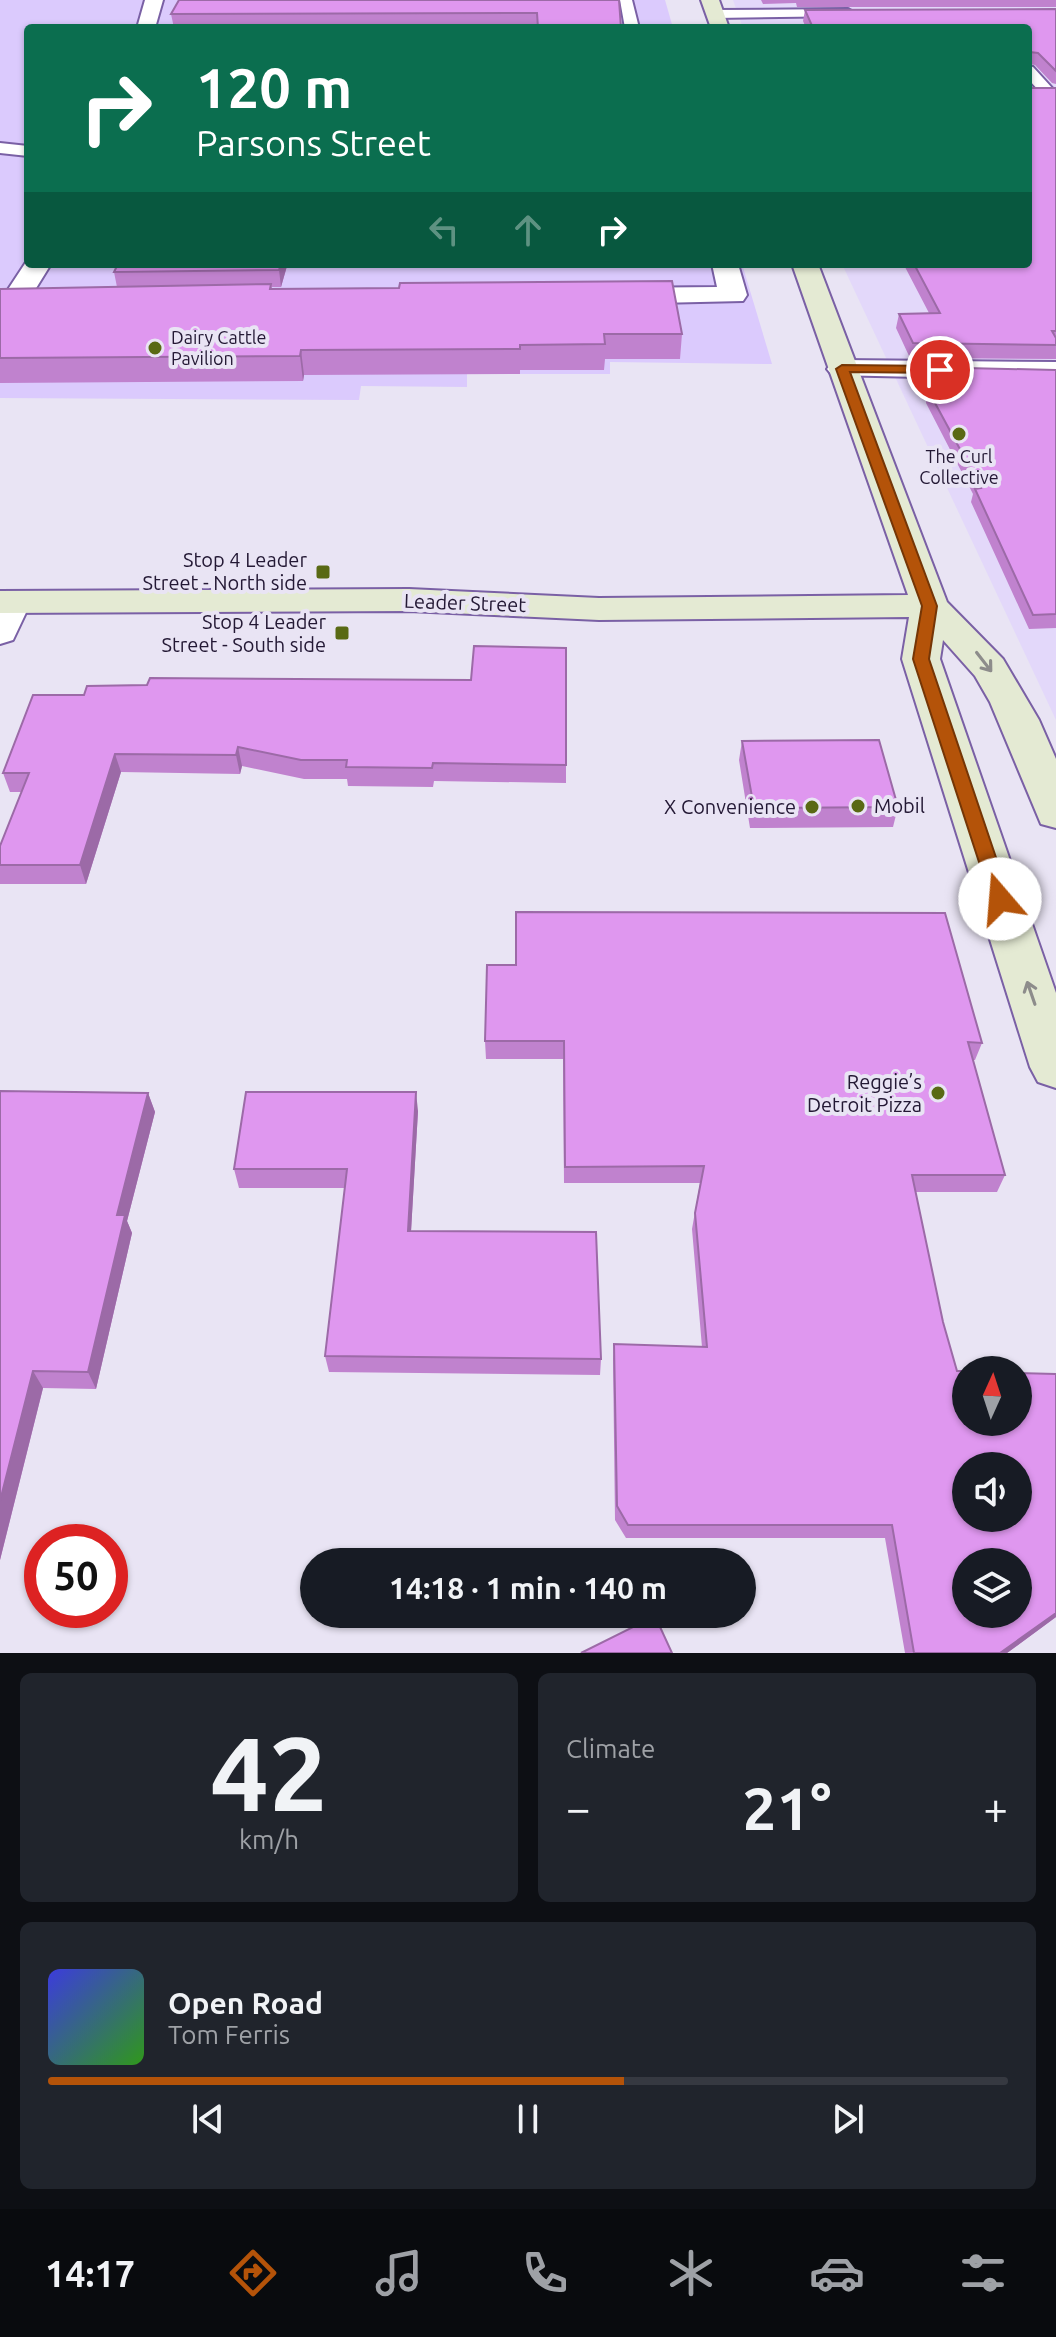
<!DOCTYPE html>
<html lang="en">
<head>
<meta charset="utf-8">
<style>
  :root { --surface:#171b24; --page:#20242c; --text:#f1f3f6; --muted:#9ea1a6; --line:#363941; --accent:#b45309 }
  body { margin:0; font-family:Ubuntu,sans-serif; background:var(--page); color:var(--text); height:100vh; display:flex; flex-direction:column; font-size:30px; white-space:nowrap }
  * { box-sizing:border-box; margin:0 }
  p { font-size:26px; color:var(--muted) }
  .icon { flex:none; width:44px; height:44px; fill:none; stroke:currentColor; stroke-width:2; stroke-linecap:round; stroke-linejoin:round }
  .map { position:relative; height:1653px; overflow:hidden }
  .side { display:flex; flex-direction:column; gap:20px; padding:20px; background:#0d0f14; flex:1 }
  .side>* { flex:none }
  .hud { position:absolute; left:24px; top:24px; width:1008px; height:244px; border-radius:8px; box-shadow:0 2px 6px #0004; background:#0b6e4f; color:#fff; overflow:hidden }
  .needle { width:52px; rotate:3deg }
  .buttons { position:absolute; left:952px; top:1356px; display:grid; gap:16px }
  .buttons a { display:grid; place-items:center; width:80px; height:80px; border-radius:50%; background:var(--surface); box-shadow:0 2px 6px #0004; font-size:40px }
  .speed { position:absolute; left:24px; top:1524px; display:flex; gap:16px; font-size:40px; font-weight:700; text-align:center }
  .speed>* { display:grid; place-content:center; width:104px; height:104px; border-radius:50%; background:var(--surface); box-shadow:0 2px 6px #0004; line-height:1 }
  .speed .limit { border:12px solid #d22; background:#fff; color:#111 }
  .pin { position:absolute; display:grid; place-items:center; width:68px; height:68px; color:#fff; margin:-34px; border:4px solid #fff; border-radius:50%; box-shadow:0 2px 8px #0007 }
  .me { position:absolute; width:88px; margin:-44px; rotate:342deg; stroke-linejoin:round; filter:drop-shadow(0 0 6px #0008) }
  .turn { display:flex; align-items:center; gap:28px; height:168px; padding:0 40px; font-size:36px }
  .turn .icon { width:104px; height:104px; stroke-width:2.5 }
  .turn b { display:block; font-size:56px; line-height:68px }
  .lanes { display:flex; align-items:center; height:76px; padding:0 40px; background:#0003; justify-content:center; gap:40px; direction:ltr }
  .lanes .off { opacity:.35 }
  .big { font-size:60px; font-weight:700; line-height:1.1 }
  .side .tile { flex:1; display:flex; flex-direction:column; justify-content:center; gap:12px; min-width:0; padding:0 28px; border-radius:12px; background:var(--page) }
  .side .dial { align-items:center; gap:0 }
  .dial b { font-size:104px; line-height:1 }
  .song { display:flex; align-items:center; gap:24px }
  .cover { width:96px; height:96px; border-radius:12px; background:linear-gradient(135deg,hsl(240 70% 55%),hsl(110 70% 35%)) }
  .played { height:8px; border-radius:4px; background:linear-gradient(90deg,var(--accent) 60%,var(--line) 60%) }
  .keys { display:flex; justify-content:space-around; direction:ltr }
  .heat { display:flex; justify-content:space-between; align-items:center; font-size:44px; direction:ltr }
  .side .tiles { flex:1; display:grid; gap:20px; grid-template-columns:1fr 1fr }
  .tile:last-child { grid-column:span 2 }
  .trip { position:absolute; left:300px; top:1548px; width:456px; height:80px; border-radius:40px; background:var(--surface); box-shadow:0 2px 6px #0004; font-weight:700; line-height:80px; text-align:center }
  .tab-bar { display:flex; height:128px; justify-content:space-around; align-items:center; background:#090b0e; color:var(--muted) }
  .tab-bar .icon { width:56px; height:56px }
  .tab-bar .on { color:var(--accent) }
  .tab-bar b { font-size:36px; color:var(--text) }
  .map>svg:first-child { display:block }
  .built { fill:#e3d8fa }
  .green { fill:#dbcafd }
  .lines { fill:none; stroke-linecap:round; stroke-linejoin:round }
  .lane-casing { stroke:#7a60a5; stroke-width:4 }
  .street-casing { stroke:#7a60a5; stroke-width:4 }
  .secondary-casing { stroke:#7a60a5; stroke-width:4 }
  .lane { fill:#fff; fill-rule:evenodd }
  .street { fill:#fff; fill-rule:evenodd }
  .secondary { fill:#e4ead3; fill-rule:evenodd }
  .wall { fill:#c082ce }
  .shaded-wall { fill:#9c6aa7 }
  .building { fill:#df97ef; stroke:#9c6aa7; stroke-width:2; fill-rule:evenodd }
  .oneway { stroke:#8d8c8b }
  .route { fill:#b45309; stroke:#753606; stroke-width:2 }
  .poi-dot { fill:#596914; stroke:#e9e4f4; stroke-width:3 }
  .labels { text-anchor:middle; stroke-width:8; stroke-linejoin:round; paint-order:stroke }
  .far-poi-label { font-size:18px; fill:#231834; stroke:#e9e4f4; text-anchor:start }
  .poi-label { font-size:20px; fill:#231834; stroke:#e9e4f4; text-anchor:end }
  .street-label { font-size:20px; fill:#231834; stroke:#e9e4f4 }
</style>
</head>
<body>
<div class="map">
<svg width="1056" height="1653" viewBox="0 0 1056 1653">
  <rect width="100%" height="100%" fill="#e9e4f4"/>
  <path class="built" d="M733 0H1056V720L842 264H1028V28H743Z"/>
  <path class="green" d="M0 0H665L673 28H28V264H742L772 364 610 362V374H467V387L361 386 359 400 0 398Z"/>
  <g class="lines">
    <defs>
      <path id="lane" d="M620 0H632L639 28H625Z
        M848 9 855 13 853 16 715 18 708 14 715 10Z
        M1028 66 1033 67 1053 89V95H1043L1028 79Z
        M0 143 28 146V156L0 153Z"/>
      <path id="street" d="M145 0H163L155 28H137Z
        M28 259V264H51L25 306 15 308 5 306 1 300Z
        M712 264H738L747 295 743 301 614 304 604 302 600 296 604 290 614 288 717 287Z
        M842 360 1056 362V380L832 375 827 369 832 363Z
        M13 591 26 594 31 602 13 640 0 644V594Z"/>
      <path id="secondary" d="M701 0H719L729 28H711Z
        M792 264H818L947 602 1003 659 1039 720 1056 759V828L1041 824 990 702 975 676 943 640 940 659 1056 993V1088L1038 1082 1030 1067 902 659 909 617 599 620 409 611 0 613V591L409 589 599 598 908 595Z"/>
    </defs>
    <use href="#lane" class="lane-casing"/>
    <use href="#street" class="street-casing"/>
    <use href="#secondary" class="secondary-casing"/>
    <use href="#lane" class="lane"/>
    <use href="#street" class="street"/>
    <use href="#secondary" class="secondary"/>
  </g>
  <path class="wall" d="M619 0 621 28H174L171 14Z
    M761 0H1056V7H797L796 3 763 4Z
    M1056 9V84L1052 83 1035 65 1030 64 1031 71 1028 81 1029 88H1056V359L910 358 896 328 899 314 929 313 905 267 906 264H1028V28H806L803 21 805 10Z
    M287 266 281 287H272V289L682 334 680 359H605L604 370H520V374L304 375 303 381 0 383V289L117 287 114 272Z
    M923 367 1056 370V628L1029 629 971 502 973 494 926 403 927 394 921 380Z
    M471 680 566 765V783L434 781 433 787 348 786 347 779H304L242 766 240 774 121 772 86 884H0V846L22 792H10L3 773 84 695Z
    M742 741 898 807 893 827 750 828 739 760Z
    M485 1041 982 1043 975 1060H973L1005 1175 997 1192H915L943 1322 957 1371 1056 1617 1007 1653H905L885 1538H626L615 1520 613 1359 614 1344 702 1347 692 1229 700 1183H564L563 1059H486Z
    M0 1091 148 1093 155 1112 127 1221 132 1233 96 1389 43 1388 0 1560Z
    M418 1111 411 1231 601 1359 600 1375 329 1372 325 1356 345 1188H239L234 1169Z"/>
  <path class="shaded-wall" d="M281 264H286L287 266 281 287 279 270Z
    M301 350 304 375 303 381 300 356Z
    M238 747 242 766 240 774 236 755Z
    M115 754 121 772 86 884 80 865Z
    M416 1092 418 1111 410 1249 408 1231Z
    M148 1093 155 1112 127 1221 132 1233 96 1389 88 1372 117 1215Z
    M33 1371 43 1388 0 1560V1501Z
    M1056 1613V1617L1007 1653H1000Z"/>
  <path class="building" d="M179 0H619L621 28H538L537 13 171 14Z
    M1056 9V71L1038 53 1029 52 1031 71 1028 74V28H813L805 10Z
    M1028 78 1029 88H1056V331H1052L1056 338V345L913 343 899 314 940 313 914 264H1028Z
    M118 264H281L279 270 114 272Z
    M672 281 682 334H604L605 344 520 345V349L301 350 300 356 0 358V289L271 284 270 289 399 288 400 283Z
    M923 367 1056 370V614L1033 615 975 489 981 488 928 390 933 387Z
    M474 646 566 648V765L433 763 432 768 346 767 347 760H301L238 747 236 755 115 754 80 865H0V846L29 773H3L33 695H84L87 686 147 685 150 678 471 680Z
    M879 740 898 807 754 808 742 741Z
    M516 912 945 913 982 1043 968 1042 1005 1175H912L943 1322 957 1371H966V1422H1018V1373L1056 1374V1613L1000 1653H914L892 1525H628L617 1506 614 1344 707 1347 695 1213 704 1166 565 1167 564 1041H485L487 965H516ZM966 1466H1018V1518H966ZM966 1562H1018V1614H966Z
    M0 1091 148 1093 117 1215H125L88 1372 33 1371 0 1501Z
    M246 1092H416L408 1231 596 1232 601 1359 325 1356 347 1169H234Z
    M655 1616 672 1653H581Z"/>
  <defs><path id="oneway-shaft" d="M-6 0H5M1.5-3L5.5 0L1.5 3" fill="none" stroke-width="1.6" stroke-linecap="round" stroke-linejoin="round" transform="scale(2)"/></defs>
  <g class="oneway">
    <use href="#oneway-shaft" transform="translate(984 662) rotate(52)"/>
    <use href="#oneway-shaft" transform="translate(1031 993) rotate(-109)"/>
  </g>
  <path class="route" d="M842 365 940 366 947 370 940 373 850 372 937 606 929 659 1010 899 1000 906 991 899 913 659 922 606 836 369Z"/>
  <g class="poi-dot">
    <circle cx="155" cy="348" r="8"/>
    <circle cx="959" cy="434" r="8"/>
    <rect x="315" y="564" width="16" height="16" rx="4"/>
    <rect x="334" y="625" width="16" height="16" rx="4"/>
    <circle cx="858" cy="806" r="8"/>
    <circle cx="812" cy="807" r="8"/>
    <circle cx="938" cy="1093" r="8"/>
  </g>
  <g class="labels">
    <g class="far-poi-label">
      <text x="171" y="344">Dairy Cattle<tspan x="171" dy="21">Pavilion</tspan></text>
      <text x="959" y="463" text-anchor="middle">The Curl<tspan x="959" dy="21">Collective</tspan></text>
    </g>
    <g class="poi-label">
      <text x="307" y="567">Stop 4 Leader<tspan x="307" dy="23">Street - North side</tspan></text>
      <text x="326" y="629">Stop 4 Leader<tspan x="326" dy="23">Street - South side</tspan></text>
      <text x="874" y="813" text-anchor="start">Mobil</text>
      <text x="796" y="814">X Convenience</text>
      <text x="922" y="1089">Reggie’s<tspan x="922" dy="23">Detroit Pizza</tspan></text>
    </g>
    <g class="street-label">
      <text transform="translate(465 603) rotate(2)" y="7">Leader Street</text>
    </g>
  </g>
</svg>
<div class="buttons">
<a><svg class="needle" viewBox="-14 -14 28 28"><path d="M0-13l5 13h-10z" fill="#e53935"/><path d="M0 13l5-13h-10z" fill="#9ea1a6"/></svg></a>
<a><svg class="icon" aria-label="sound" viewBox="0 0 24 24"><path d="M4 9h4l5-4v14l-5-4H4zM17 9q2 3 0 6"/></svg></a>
<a><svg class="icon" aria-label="layers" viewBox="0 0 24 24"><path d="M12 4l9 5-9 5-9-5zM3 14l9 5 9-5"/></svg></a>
</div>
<div class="speed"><div class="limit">50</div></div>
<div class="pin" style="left:940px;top:370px;background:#d93025"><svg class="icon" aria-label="arrive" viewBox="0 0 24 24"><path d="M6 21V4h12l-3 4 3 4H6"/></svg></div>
<svg class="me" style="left:1000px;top:899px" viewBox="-20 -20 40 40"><circle r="19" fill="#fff"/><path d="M0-13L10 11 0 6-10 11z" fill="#b45309"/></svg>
<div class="trip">14:18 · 1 min · 140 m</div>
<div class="hud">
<div class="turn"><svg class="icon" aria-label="right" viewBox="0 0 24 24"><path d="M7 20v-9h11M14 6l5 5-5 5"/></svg><div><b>120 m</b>Parsons Street</div></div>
<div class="lanes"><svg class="icon off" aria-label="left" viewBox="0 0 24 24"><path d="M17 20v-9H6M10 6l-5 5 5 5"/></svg><svg class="icon off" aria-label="ahead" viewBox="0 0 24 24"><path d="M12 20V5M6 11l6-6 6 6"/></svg><svg class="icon" aria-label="right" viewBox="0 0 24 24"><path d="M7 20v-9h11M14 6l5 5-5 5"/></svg></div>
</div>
</div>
<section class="side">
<div class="tiles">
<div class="tile dial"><b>42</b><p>km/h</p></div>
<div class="tile"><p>Climate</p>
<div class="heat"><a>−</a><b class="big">21°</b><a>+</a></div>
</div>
<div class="tile">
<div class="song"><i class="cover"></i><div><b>Open Road</b><p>Tom Ferris</p></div></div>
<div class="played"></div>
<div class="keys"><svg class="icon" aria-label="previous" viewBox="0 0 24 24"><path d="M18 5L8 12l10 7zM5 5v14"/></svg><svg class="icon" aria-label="pause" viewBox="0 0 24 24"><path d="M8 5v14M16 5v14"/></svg><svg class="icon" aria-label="next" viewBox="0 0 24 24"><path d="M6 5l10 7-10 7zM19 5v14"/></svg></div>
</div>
</div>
</section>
<nav class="tab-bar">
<b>14:17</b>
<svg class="icon on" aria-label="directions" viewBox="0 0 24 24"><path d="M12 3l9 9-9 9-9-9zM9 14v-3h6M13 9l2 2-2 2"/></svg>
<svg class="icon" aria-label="music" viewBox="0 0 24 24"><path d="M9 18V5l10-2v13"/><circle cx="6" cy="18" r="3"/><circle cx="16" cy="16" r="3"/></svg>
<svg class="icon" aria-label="phone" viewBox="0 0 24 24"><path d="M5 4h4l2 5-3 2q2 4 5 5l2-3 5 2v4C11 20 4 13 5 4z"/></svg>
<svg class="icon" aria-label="climate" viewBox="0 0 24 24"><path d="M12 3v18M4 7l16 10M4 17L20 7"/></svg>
<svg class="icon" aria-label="car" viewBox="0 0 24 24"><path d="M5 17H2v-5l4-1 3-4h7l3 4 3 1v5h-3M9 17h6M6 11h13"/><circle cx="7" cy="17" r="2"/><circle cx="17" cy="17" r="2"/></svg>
<svg class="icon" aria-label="filters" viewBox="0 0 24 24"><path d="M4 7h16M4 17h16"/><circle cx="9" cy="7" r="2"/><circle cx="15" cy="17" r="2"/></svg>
</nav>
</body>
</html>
